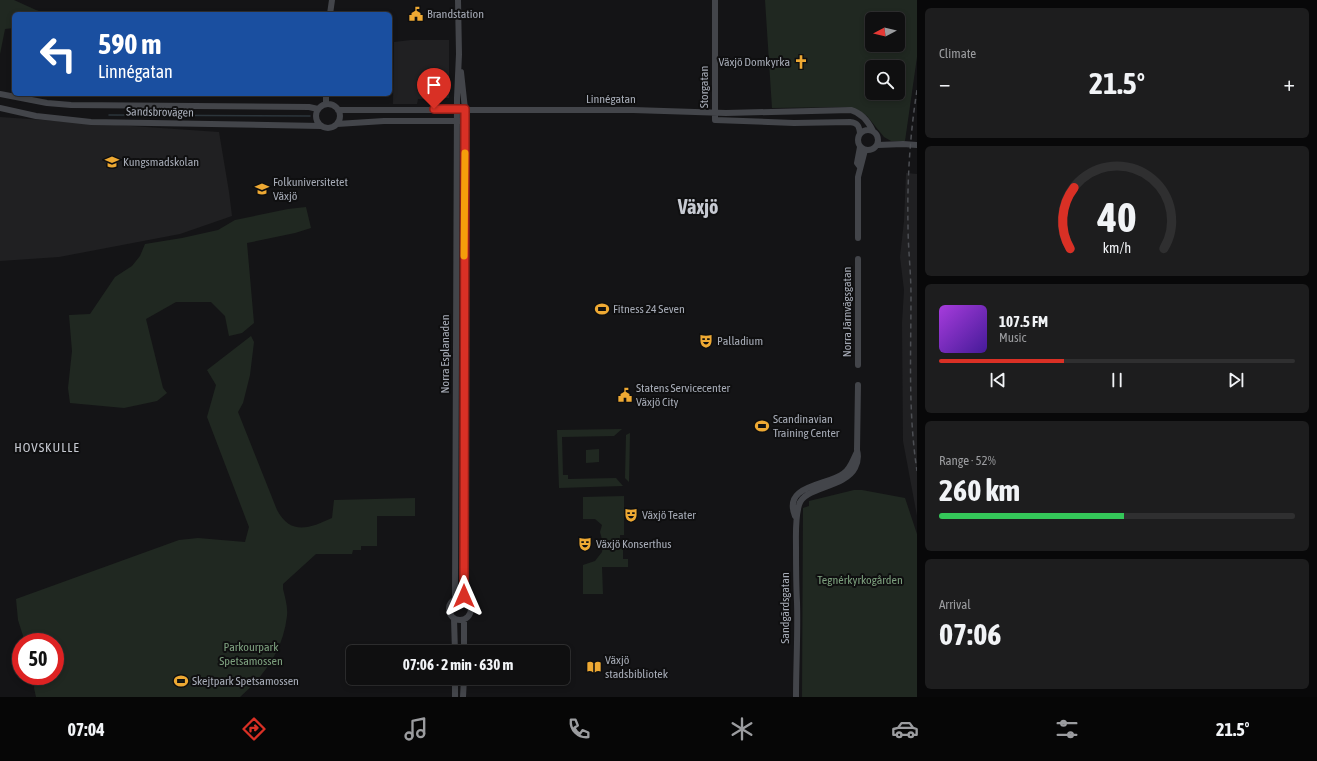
<!DOCTYPE html>
<html lang="en">
<head>
<meta charset="utf-8">
<style>
  :root { --surface:#0f0f10; --page:#1d1d1e; --text:#f1f3f6; --muted:#9b9c9f; --line:#2f2f30; --accent:#d93025 }
  body { margin:0; font-family:"Asap Condensed",sans-serif; background:var(--page); color:var(--text); height:100vh; display:flex; flex-direction:column; font-size:15px; white-space:nowrap }
  * { box-sizing:border-box; margin:0 }
  p { font-size:13px; color:var(--muted) }
  .icon { flex:none; width:22px; height:22px; fill:none; stroke:currentColor; stroke-width:2; stroke-linecap:round; stroke-linejoin:round }
  .map { position:relative; flex:1; overflow:hidden }
  .details { display:flex; flex-direction:column; gap:8px; padding:8px; background:#080809; width:400px }
  .details>* { flex:none }
  .guide { position:absolute; left:12px; top:12px; width:380px; height:84px; border-radius:6px; box-shadow:0 2px 6px #0003,0 0 0 1px var(--line); background:#1a4fa0; color:#fff; overflow:hidden }
  .needle { width:26px; rotate:263deg }
  .controls { position:absolute; left:865px; top:12px; display:grid; gap:8px }
  .controls a { display:grid; place-items:center; width:40px; height:40px; border-radius:6px; background:var(--surface); box-shadow:0 2px 6px #0003,0 0 0 1px var(--line); font-size:20px }
  .speed { position:absolute; left:12px; top:633px; display:flex; gap:8px; font-size:20px; font-weight:700; text-align:center }
  .speed>* { display:grid; place-content:center; width:52px; height:52px; border-radius:50%; background:var(--surface); box-shadow:0 2px 6px #0003,0 0 0 1px var(--line); line-height:1 }
  .speed .limit { border:6px solid #d22; background:#fff; color:#111 }
  .pin { position:absolute; display:grid; place-items:center; width:34px; height:34px; color:#fff; margin:-41px -17px; border-radius:50% 50% 50% 0; rotate:-45deg; box-shadow:0 0 4px #0007 }
  .pin .icon { rotate:45deg }
  .me { position:absolute; width:44px; margin:-22px; rotate:0deg; stroke-linejoin:round; filter:drop-shadow(0 0 3px #0008) }
  .turn { display:flex; align-items:center; gap:14px; height:84px; padding:0 20px; font-size:18px }
  .turn .icon { width:52px; height:52px; stroke-width:2.5 }
  .turn b { display:block; font-size:28px; line-height:34px }
  .big { font-size:30px; font-weight:700; line-height:1.1 }
  .details .tile { flex:1; display:flex; flex-direction:column; justify-content:center; gap:6px; min-width:0; padding:0 14px; border-radius:6px; background:var(--page) }
  .details .dial { align-items:center; gap:0 }
  .dial svg { height:104px; overflow:visible; fill:none; stroke:var(--line); stroke-width:7; stroke-linecap:round; text-anchor:middle }
  .dial text { fill:var(--text); stroke:none }
  .song { display:flex; align-items:center; gap:12px }
  .cover { width:48px; height:48px; border-radius:6px; background:linear-gradient(135deg,hsl(280 70% 55%),hsl(260 70% 35%)) }
  .played { height:4px; border-radius:2px; background:linear-gradient(90deg,var(--accent) 35%,var(--line) 35%) }
  .keys { display:flex; justify-content:space-around; direction:ltr }
  .heat { display:flex; justify-content:space-between; align-items:center; font-size:22px; direction:ltr }
  .charge { height:6px; border-radius:3px; background:linear-gradient(90deg,#34c759 52%,var(--line) 0) }
  .trip { position:absolute; left:346px; top:645px; width:224px; height:40px; border-radius:6px; background:var(--surface); box-shadow:0 2px 6px #0003,0 0 0 1px var(--line); font-weight:700; line-height:40px; text-align:center }
  .menu { display:flex; height:64px; justify-content:space-around; align-items:center; background:#060606; color:var(--muted) }
  .menu .icon { width:28px; height:28px }
  .menu .selected { color:var(--accent) }
  .menu b { font-size:18px; color:var(--text) }
  main { display:flex; flex:1; min-height:0 }
  .map>svg:first-child { display:block }
  .built { fill:#202022 }
  .green { fill:#202821; fill-rule:evenodd }
  .lines { fill:none; stroke-linecap:round; stroke-linejoin:round }
  .stream { stroke:#2c353b; stroke-width:1.5 }
  .secondary { stroke:#43454a; stroke-width:6 }
  .rail { stroke:#4c4e53; stroke-width:1.5; stroke-dasharray:5 4; stroke-linecap:butt }
  .route-casing { stroke:#8d1f18; stroke-width:10 }
  .route { stroke:#d93025; stroke-width:7 }
  .slow { stroke:#f59e0b; stroke-width:7 }
  .labels { text-anchor:middle; stroke-width:4; stroke-linejoin:round; paint-order:stroke }
  .poi-label { font-size:12px; fill:#a6abb6; stroke:#0f0f10; text-anchor:start }
  .street-label { font-size:12px; fill:#a6abb6; stroke:#0f0f10 }
  .park-label { font-size:12px; fill:#7da07e; stroke:#0f0f10 }
  .neighbourhood-label { font-size:13px; letter-spacing:1px; fill:#c7cad2; stroke:#0f0f10 }
  .town-label { font-size:20px; font-weight:bold; fill:#c7cad2; stroke:#0f0f10 }
</style>
</head>
<body>
<main>
<div class="map">
<svg width="917" height="697" viewBox="0 0 917 697">
  <rect width="100%" height="100%" fill="#141416"/>
  <path class="built" d="M411 40H449V98L418 99 417 104H393L394 42Z
    M0 117 219 132 229 192 232 216 180 234 59 257 0 261Z
    M906 173 917 174V516L903 441 902 323 904 290 900 257 904 221Z"/>
  <path class="green" d="M0 0H14L36 10 48 14H14V28L5 29 0 54Z
    M765 0H917V57L905 141H891L884 137 867 116 856 109 845 107 772 108ZM872 19H898V45H872ZM872 67H898V93H872Z
    M306 207 311 228 295 233 247 243 254 323 242 333 229 336 225 316 211 302H176L146 319 163 388 167 393 157 401 124 408 70 403 68 388 72 351 69 315 90 314 115 277 132 266 140 256 145 244 182 238 218 230 235 220 288 209Z
    M251 336 254 342 250 375 243 403 238 412 277 510C291 536 310 528 332 518L334 500 415 498V516H377V546H361V550H353L352 554H316L283 584V589C285 597 288 607 287 616 283 650 265 675 240 697H36L34 688 36 676H55V642H25L18 620 16 599 179 540 198 538 245 542 249 527 207 417 216 385 207 370Z
    M622 429 614 436 562 437 563 475H568V479L616 478 623 486 559 488 557 430Z
    M630 433 629 482 625 478 626 435Z
    M599 449V462L586 463V450Z
    M854 490H862L905 498 917 534V697H802L803 508 809 506V501Z
    M624 496V535H620V543L627 548V550H623V559H628V567H602L603 594H583V565L595 561 602 552 603 543 600 532 602 525 595 519H583V497Z"/>
  <g class="lines">
    <path class="stream" d="M109 115 310 116"/>
    <path class="secondary" d="M715 0V120L794 123 850 122C858 123 859 126 860 133
      M330 14 332 0
      M461 72 465 109 464 599
      M0 94 47 103 71 105 309 107 318 109
      M326 104V94
      M316 116a12 12 0 1 1 24 0a12 12 0 1 1-24 0Z
      M0 108 36 116 91 122 321 126
      M338 110H633L726 113 851 110C862 113 868 121 873 131
      M337 124 384 121H461
      M858 140a10 10 0 1 1 20 0a10 10 0 1 1-20 0Z
      M878 145 903 144 917 145
      M860 167 857 163 860 147
      M858 238V177L865 150
      M858 365V259
      M795 516C782 484 828 486 844 473 851 468 853 459 857 452
      M449 609a11 11 0 1 1 22 0a11 11 0 1 1-22 0Z
      M455 599 457 98 459 54 458 0
      M454 619 455 652
      M464 652V620
      M455 678V697
      M463 697 464 678
      M796 697C796 665 798 634 797 602 796 584 796 566 796 547 796 533 795 519 799 505 803 487 845 488 855 468 858 462 859 457 857 450L858 385"/>
    <path class="rail" d="M917 90C910 134 907 181 908 225 908 249 911 272 911 295 911 354 908 412 917 471"/>
  </g>
  <g class="lines">
    <defs>
      <path id="route" d="M434 109H465L464 596"/>
    </defs>
    <use href="#route" class="route-casing"/>
    <use href="#route" class="route"/>
    <path class="slow" d="M464 256 465 153"/>
  </g>
  <defs>
    <symbol id="civic-bare" viewBox="-9 -9 18 18"><path d="M-.6-6.5H3V-4.5H.6V-3L4-1V1h2V6H-6V1h2V-1L-.6-3ZM-1.2 2.5V6h2.4V2.5Z" fill="#eea933" stroke="#0f0f10" stroke-width="2.5" paint-order="stroke"/></symbol>
    <symbol id="church-bare" viewBox="-9 -9 18 18"><path d="M-1.2-6h2.4v3.5h3.3v2.4h-3.3V6h-2.4V-.1h-3.3v-2.4h3.3Z" fill="#eea933" stroke="#0f0f10" stroke-width="2.5" paint-order="stroke"/></symbol>
    <symbol id="school-bare" viewBox="-9 -9 18 18"><path d="M0-5L7-2L0 1L-7-2ZM-4 1L0 2.5L4 1V4Q0 6-4 4Z" fill="#eea933" stroke="#0f0f10" stroke-width="2.5" paint-order="stroke"/></symbol>
    <symbol id="university-bare" viewBox="-9 -9 18 18"><path d="M0-5L7-2L0 1L-7-2ZM-4 1L0 2.5L4 1V4Q0 6-4 4Z" fill="#eea933" stroke="#0f0f10" stroke-width="2.5" paint-order="stroke"/></symbol>
    <symbol id="stadium-bare" viewBox="-9 -9 18 18"><path d="M0-5a6.5 5 0 1 0 0 10a6.5 5 0 1 0 0-10ZM-3.5-1.8h7v3.6h-7Z" fill="#eea933" stroke="#0f0f10" stroke-width="2.5" paint-order="stroke"/></symbol>
    <symbol id="theatre-bare" viewBox="-9 -9 18 18"><path d="M-5-5.5Q0-4 5-5.5V0Q5 5 0 6Q-5 5-5 0ZM-3.3-2.5H-1v1.5H-3.3ZM1-2.5H3.3v1.5H1ZM-2.8 1Q0 5.5 2.8 1Z" fill="#eea933" stroke="#0f0f10" stroke-width="2.5" paint-order="stroke"/></symbol>
    <symbol id="library-bare" viewBox="-9 -9 18 18"><path d="M-6-4Q-3-5.5-.7-3.5V5Q-3 3-6 4ZM6-4Q3-5.5 .7-3.5V5Q3 3 6 4Z" fill="#eea933" stroke="#0f0f10" stroke-width="2.5" paint-order="stroke"/></symbol>
  </defs>
  <g fill-rule="evenodd">
    <use href="#civic-bare" x="406" y="4" width="20" height="20"/>
    <use href="#church-bare" x="791" y="52" width="20" height="20"/>
    <use href="#school-bare" x="102" y="152" width="20" height="20"/>
    <use href="#university-bare" x="252" y="179" width="20" height="20"/>
    <use href="#stadium-bare" x="592" y="299" width="20" height="20"/>
    <use href="#theatre-bare" x="696" y="331" width="20" height="20"/>
    <use href="#civic-bare" x="615" y="385" width="20" height="20"/>
    <use href="#stadium-bare" x="752" y="416" width="20" height="20"/>
    <use href="#theatre-bare" x="621" y="505" width="20" height="20"/>
    <use href="#theatre-bare" x="575" y="534" width="20" height="20"/>
    <use href="#library-bare" x="584" y="657" width="20" height="20"/>
    <use href="#stadium-bare" x="171" y="671" width="20" height="20"/>
  </g>
  <g class="labels">
    <g class="poi-label">
      <text x="427" y="18">Brandstation</text>
      <text x="790" y="66" text-anchor="end">Växjö Domkyrka</text>
      <text x="123" y="166">Kungsmadskolan</text>
      <text x="273" y="186">Folkuniversitetet<tspan x="273" dy="14">Växjö</tspan></text>
      <text x="613" y="313">Fitness 24 Seven</text>
      <text x="717" y="345">Palladium</text>
      <text x="636" y="392">Statens Servicecenter<tspan x="636" dy="14">Växjö City</tspan></text>
      <text x="773" y="423">Scandinavian<tspan x="773" dy="14">Training Center</tspan></text>
      <text x="642" y="519">Växjö Teater</text>
      <text x="596" y="548">Växjö Konserthus</text>
      <text x="605" y="664">Växjö<tspan x="605" dy="14">stadsbibliotek</tspan></text>
      <text x="192" y="685">Skejtpark Spetsamossen</text>
    </g>
    <g class="street-label">
      <text transform="translate(704 87) rotate(-90)" y="4">Storgatan</text>
      <text x="611" y="103">Linnégatan</text>
      <text transform="translate(160 112) rotate(1)" y="4">Sandsbrovägen</text>
      <text transform="translate(847 312) rotate(-90)" y="4">Norra Järnvägsgatan</text>
      <text transform="translate(445 354) rotate(-90)" y="4">Norra Esplanaden</text>
      <text transform="translate(785 608) rotate(-90)" y="4">Sandgärdsgatan</text>
    </g>
    <g class="park-label">
      <text x="860" y="584">Tegnérkyrkogården</text>
      <text x="251" y="651">Parkourpark<tspan x="251" dy="14">Spetsamossen</tspan></text>
    </g>
    <g class="neighbourhood-label">
      <text x="47" y="452">HOVSKULLE</text>
    </g>
    <g class="town-label">
      <text x="698" y="214">Växjö</text>
    </g>
  </g>
</svg>
<div class="controls">
<a><svg class="needle" viewBox="-14 -14 28 28"><path d="M0-13l5 13h-10z" fill="#e53935"/><path d="M0 13l5-13h-10z" fill="#9b9c9f"/></svg></a>
<a><svg class="icon" aria-label="search" viewBox="0 0 24 24"><circle cx="10" cy="10" r="6"/><path d="M15 15l6 6"/></svg></a>
</div>
<div class="speed"><div class="limit">50</div></div>
<div class="pin" style="left:434px;top:109px;background:#d93025"><svg class="icon" aria-label="arrive" viewBox="0 0 24 24"><path d="M6 21V4h12l-3 4 3 4H6"/></svg></div>
<svg class="me" style="left:464px;top:596px" viewBox="-20 -20 40 40"><path d="M0-17L14 15 0 8-14 15z" fill="#d93025" stroke="#fff" stroke-width="4"/></svg>
<div class="trip">07:06 · 2 min · 630 m</div>
<div class="guide">
<div class="turn"><svg class="icon" aria-label="left" viewBox="0 0 24 24"><path d="M17 20v-9H6M10 6l-5 5 5 5"/></svg><div><b>590 m</b>Linnégatan</div></div>
</div>
</div>
<section class="details">
<div class="tile"><p>Climate</p>
<div class="heat"><a>−</a><b class="big">21.5°</b><a>+</a></div>
</div>
<div class="tile dial"><svg viewBox="0 0 100 80">
<path d="M14 69A42 42 0 1 1 86 69"/>
<path d="M14 69A42 42 0 0 1 17 22" stroke="#d93025"/>
<text x="50" y="56" font-size="32" font-weight="700">40</text>
<text x="50" y="72" font-size="11">km/h</text>
</svg></div>
<div class="tile">
<div class="song"><i class="cover"></i><div><b>107.5 FM</b><p>Music</p></div></div>
<div class="played"></div>
<div class="keys"><svg class="icon" aria-label="previous" viewBox="0 0 24 24"><path d="M18 5L8 12l10 7zM5 5v14"/></svg><svg class="icon" aria-label="pause" viewBox="0 0 24 24"><path d="M8 5v14M16 5v14"/></svg><svg class="icon" aria-label="next" viewBox="0 0 24 24"><path d="M6 5l10 7-10 7zM19 5v14"/></svg></div>
</div>
<div class="tile"><p>Range · 52%</p><b class="big">260 km</b><div class="charge"></div></div>
<div class="tile"><p>Arrival</p><b class="big">07:06</b></div>
</section>
</main>
<nav class="menu">
<b>07:04</b>
<svg class="icon selected" aria-label="directions" viewBox="0 0 24 24"><path d="M12 3l9 9-9 9-9-9zM9 14v-3h6M13 9l2 2-2 2"/></svg>
<svg class="icon" aria-label="music" viewBox="0 0 24 24"><path d="M9 18V5l10-2v13"/><circle cx="6" cy="18" r="3"/><circle cx="16" cy="16" r="3"/></svg>
<svg class="icon" aria-label="phone" viewBox="0 0 24 24"><path d="M5 4h4l2 5-3 2q2 4 5 5l2-3 5 2v4C11 20 4 13 5 4z"/></svg>
<svg class="icon" aria-label="climate" viewBox="0 0 24 24"><path d="M12 3v18M4 7l16 10M4 17L20 7"/></svg>
<svg class="icon" aria-label="car" viewBox="0 0 24 24"><path d="M5 17H2v-5l4-1 3-4h7l3 4 3 1v5h-3M9 17h6M6 11h13"/><circle cx="7" cy="17" r="2"/><circle cx="17" cy="17" r="2"/></svg>
<svg class="icon" aria-label="filters" viewBox="0 0 24 24"><path d="M4 7h16M4 17h16"/><circle cx="9" cy="7" r="2"/><circle cx="15" cy="17" r="2"/></svg>
<b>21.5°</b>
</nav>
</body>
</html>
